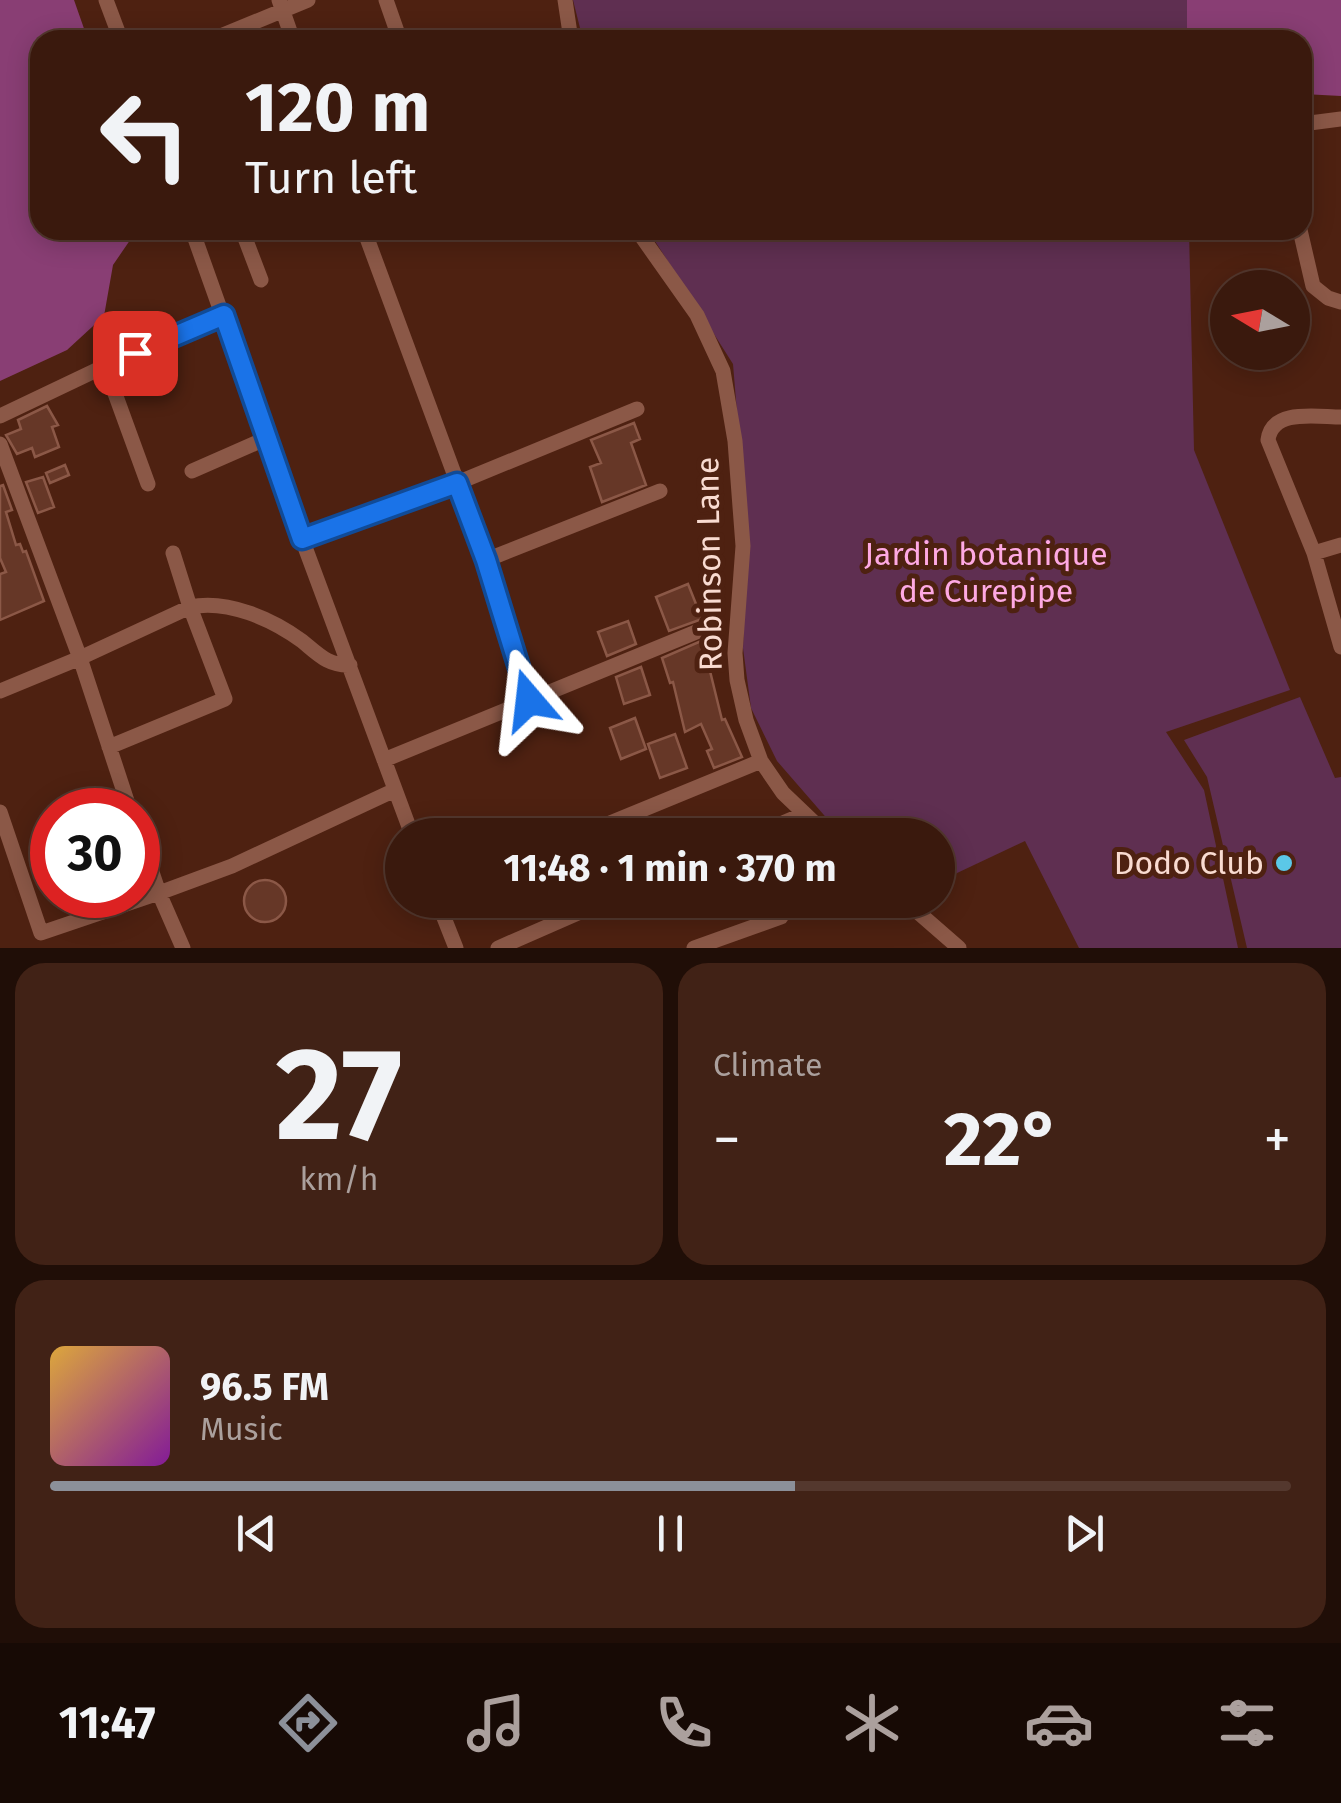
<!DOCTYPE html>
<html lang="en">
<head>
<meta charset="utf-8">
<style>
  :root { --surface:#3a190d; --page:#412216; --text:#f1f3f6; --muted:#aba09d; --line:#54382e; --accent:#8c9099 }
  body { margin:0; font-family:"Fira Sans",sans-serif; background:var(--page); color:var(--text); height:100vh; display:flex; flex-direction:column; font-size:38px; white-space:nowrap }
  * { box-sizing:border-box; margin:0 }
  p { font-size:32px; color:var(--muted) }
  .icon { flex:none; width:55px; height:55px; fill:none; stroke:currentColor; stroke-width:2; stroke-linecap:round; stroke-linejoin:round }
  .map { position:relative; height:948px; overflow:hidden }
  .details { display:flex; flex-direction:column; gap:15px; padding:15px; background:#200e07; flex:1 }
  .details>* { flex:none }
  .top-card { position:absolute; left:30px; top:30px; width:1282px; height:210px; border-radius:30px; box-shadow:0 5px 25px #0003,0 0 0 2px var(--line); background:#3a190d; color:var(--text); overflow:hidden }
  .needle { width:65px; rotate:280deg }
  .fabs { position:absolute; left:1210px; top:270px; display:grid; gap:20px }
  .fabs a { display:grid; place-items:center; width:100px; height:100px; border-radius:50%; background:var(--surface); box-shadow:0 5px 25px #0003,0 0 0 2px var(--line); font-size:50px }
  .speed { position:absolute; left:30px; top:788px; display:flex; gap:20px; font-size:50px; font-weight:700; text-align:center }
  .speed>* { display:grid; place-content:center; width:130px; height:130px; border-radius:50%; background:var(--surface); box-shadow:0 5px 25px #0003,0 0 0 2px var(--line); line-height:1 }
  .speed .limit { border:15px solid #d22; background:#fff; color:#111 }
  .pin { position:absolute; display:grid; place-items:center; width:85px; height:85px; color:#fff; margin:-42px; border-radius:20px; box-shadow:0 5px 15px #0006 }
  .me { position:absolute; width:110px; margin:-55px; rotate:343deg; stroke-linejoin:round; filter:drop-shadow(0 0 8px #0008) }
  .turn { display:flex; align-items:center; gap:35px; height:210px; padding:0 50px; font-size:45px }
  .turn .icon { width:130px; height:130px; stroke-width:2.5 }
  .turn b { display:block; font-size:70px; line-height:85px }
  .big { font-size:75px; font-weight:700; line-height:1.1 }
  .details .widget { flex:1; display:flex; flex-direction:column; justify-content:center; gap:15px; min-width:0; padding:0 35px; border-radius:30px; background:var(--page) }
  .details .dial { align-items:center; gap:0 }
  .dial b { font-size:130px; line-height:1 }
  .song { display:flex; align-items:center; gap:30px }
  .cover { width:120px; height:120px; border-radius:15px; background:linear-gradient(135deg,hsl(40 70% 55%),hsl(290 70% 35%)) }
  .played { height:10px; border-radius:5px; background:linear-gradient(90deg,var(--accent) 60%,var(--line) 60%) }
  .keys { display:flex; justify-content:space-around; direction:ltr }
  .heat { display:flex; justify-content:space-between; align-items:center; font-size:55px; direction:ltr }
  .details .tiles { flex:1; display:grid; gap:15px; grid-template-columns:1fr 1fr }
  .widget:last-child { grid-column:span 2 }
  .trip { position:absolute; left:385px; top:818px; width:570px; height:100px; border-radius:50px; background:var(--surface); box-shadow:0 5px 25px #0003,0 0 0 2px var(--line); font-weight:700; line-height:100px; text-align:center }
  .tab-bar { display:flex; height:160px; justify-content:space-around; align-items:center; background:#170a05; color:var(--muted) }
  .tab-bar .icon { width:70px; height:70px }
  .tab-bar .current { color:var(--accent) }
  .tab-bar b { font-size:45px; color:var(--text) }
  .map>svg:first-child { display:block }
  .green { fill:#5f2f51 }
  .forest { fill:#893e74 }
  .building { fill:#663727; stroke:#8b5847; stroke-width:2.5 }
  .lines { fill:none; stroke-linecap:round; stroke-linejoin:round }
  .minor { stroke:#8b5847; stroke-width:15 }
  .route-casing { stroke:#114b97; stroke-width:25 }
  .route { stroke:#1a73e8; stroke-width:18 }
  .poi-dot { fill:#5bc8e7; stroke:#4e2111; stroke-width:4 }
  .labels { text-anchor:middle; stroke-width:10; stroke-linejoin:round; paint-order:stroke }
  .park-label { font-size:32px; fill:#fea9e3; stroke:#4e2111 }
  .street-label { font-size:32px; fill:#f9dbd1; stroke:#4e2111 }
  .poi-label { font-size:32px; fill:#f9dbd1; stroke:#4e2111; text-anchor:end }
</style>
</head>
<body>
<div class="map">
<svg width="1341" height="948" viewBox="0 0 1341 948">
  <rect width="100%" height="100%" fill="#4e2111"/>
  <path class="green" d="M573 0H1187V40H583Z
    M648 230H1189L1194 450 1290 690 1166 732 1204 790 1238 948H1079L1025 841 938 882V835H845L830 822 777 761 751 708 743 648 747 534 733 364Z
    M1300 697 1335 778 1341 777V948H1247L1207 777 1184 740Z"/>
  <path class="forest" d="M0 0H74L88 40H40V230H137L113 265 104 316 67 350 0 381Z
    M1187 0H1341V96L1303 94 1302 40H1187Z"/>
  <path class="building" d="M47 406 58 425 52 427 59 447 35 457 32 448 17 454 6 435 21 429 18 420Z
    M634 423 640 439 631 443 646 485 602 502 590 467 601 463 591 440Z
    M65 465 69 475 50 483 46 473Z
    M43 477 54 507 38 513 26 482Z
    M3 485 12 510 6 512 16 545 20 544 23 552 26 551 44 601 0 620V574L6 572 0 558V486Z
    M688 584 702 619 669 631 656 597Z
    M628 621 636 644 607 656 598 632Z
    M708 638 717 669 710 671 722 720 725 719 742 757 714 768 707 751 712 749 701 724 685 732 673 682 670 683 662 658Z
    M641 667 650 695 624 704 616 677Z
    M635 718 646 749 621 759 610 728Z
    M675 734 687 768 660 778 648 744Z
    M244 901a21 21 0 1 1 42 0a21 21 0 1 1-42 0Z"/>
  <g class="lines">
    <path class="minor" d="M106 0 121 40
      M279 0 293 40
      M386 0 400 40
      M565 0 571 40
      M211 40 308 0
      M1302 124 1341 119
      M192 230 302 539 412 835
      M242 230 261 280
      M364 230 486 560 529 700
      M637 230 697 315 723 371 735 441 743 546 735 653 737 680 746 720 761 761 783 793 827 835
      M1300 230 1313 286 1328 298 1341 302
      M105 366 148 484
      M0 416 105 366 224 315
      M1341 417C1317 417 1272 408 1268 440L1314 553 1341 647
      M0 444 80 658 130 810
      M192 471 267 438
      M302 539 457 483 637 409
      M1314 553 1341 545
      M486 560 660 491
      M0 691 80 658 190 607C227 599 272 619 302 641 318 654 328 666 350 665
      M109 747 225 699 190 607 173 553
      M384 760 701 630
      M0 812 41 933 159 893 232 866 395 790
      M138 831 159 893 183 948
      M581 835 761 761
      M755 835 804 814
      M437 900 456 948
      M904 900 959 948
      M498 948 608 900
      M694 948 781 917"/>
  </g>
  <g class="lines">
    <defs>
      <path id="route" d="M135 353 224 315 302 539 457 483 486 560 529 700"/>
    </defs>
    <use href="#route" class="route-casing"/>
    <use href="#route" class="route"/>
  </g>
  <circle class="poi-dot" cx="1284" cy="863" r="10"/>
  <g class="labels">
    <g class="park-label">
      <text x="986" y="565">Jardin botanique<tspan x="986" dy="37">de Curepipe</tspan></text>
    </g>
    <g class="street-label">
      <text transform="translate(709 564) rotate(-91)" y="11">Robinson Lane</text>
    </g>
    <g class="poi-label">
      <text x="1264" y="874">Dodo Club</text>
    </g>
  </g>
</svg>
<div class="fabs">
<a><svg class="needle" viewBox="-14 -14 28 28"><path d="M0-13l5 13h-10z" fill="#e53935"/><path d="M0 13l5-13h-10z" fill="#aba09d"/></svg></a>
</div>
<div class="speed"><div class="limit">30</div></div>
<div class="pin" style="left:135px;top:353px;background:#d93025"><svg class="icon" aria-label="arrive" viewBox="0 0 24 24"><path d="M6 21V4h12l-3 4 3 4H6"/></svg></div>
<svg class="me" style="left:529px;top:700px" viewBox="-20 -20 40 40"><path d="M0-17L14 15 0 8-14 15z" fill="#1a73e8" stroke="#fff" stroke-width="4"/></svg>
<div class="trip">11:48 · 1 min · 370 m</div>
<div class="top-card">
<div class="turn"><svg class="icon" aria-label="left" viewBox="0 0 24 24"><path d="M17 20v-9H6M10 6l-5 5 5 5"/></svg><div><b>120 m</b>Turn left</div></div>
</div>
</div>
<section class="details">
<div class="tiles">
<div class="widget dial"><b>27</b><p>km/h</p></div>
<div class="widget"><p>Climate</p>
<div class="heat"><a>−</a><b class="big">22°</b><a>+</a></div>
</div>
<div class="widget">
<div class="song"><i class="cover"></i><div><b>96.5 FM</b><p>Music</p></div></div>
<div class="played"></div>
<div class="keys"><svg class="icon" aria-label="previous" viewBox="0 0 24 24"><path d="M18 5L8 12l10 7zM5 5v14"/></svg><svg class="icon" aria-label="pause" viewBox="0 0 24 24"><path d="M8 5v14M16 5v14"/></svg><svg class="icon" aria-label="next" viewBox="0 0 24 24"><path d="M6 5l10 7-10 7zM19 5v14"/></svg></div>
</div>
</div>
</section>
<nav class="tab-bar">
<b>11:47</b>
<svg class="icon current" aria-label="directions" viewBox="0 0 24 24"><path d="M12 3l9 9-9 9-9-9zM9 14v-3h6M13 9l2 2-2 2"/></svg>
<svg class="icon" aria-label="music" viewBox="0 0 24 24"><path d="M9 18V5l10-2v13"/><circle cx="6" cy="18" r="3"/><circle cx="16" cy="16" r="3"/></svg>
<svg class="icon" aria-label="phone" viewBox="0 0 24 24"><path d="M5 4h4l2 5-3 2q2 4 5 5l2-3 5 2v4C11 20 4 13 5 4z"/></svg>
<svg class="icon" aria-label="climate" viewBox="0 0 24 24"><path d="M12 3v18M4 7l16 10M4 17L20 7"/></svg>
<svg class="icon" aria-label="car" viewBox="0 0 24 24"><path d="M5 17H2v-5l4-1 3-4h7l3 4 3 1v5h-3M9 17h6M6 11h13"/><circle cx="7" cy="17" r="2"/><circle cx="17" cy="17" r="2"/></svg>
<svg class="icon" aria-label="filters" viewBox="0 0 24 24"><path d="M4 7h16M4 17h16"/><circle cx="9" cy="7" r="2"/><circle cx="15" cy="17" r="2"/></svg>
</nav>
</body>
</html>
